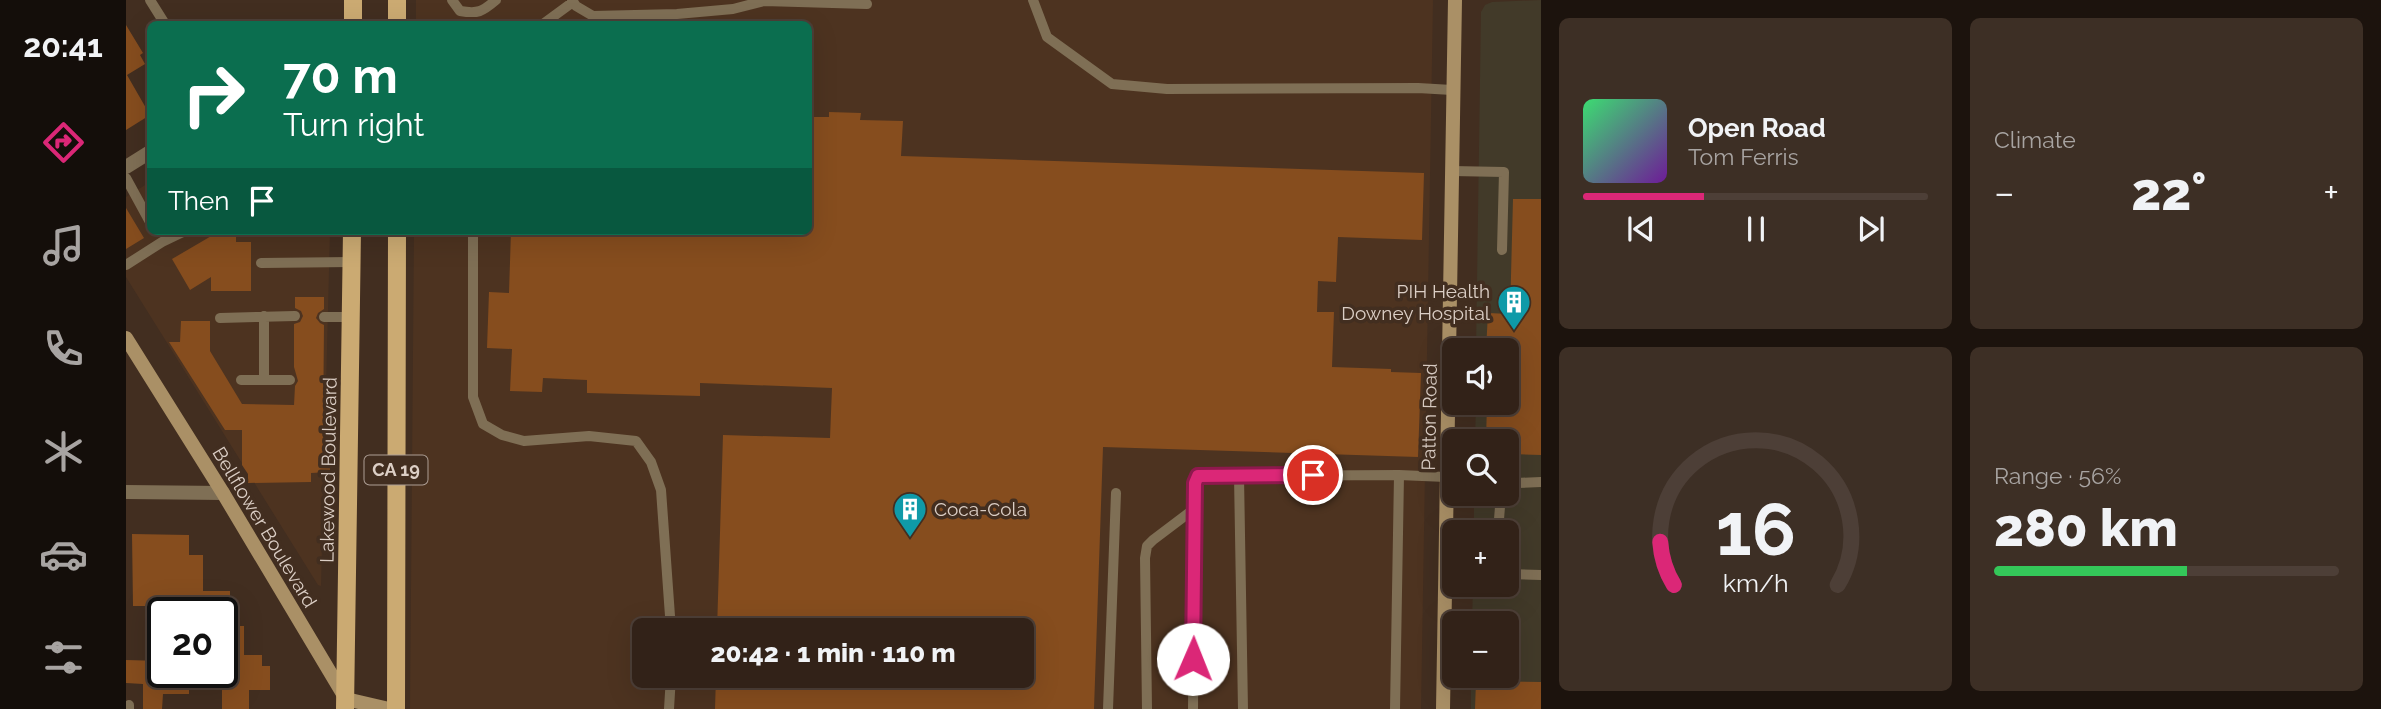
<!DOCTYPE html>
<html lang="en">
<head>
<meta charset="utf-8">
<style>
  :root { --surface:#322218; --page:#3d2f25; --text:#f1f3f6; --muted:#a8a4a2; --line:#4d3f37; --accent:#db2777 }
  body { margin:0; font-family:Raleway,sans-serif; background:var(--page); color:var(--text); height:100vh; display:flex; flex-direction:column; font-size:26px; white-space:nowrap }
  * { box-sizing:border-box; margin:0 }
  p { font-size:23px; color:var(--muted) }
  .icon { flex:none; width:38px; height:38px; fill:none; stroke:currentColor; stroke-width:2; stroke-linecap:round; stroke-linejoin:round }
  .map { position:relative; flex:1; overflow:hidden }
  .details { display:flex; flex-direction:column; gap:18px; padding:18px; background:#1c130d; width:840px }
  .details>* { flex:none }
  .hud { position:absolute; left:21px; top:21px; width:665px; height:214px; border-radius:10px; box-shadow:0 7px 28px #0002,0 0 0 2px var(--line); background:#0b6e4f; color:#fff; overflow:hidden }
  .fabs { position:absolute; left:1316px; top:338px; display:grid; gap:14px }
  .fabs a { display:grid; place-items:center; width:77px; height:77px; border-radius:10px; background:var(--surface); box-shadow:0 7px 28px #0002,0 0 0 2px var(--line); font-size:35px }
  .speed { position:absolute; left:21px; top:597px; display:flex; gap:14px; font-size:35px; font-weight:700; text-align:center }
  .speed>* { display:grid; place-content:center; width:91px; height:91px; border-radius:50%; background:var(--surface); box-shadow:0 7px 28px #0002,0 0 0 2px var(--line); line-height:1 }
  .speed .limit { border:4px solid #111; border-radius:10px; background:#fff; color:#111 }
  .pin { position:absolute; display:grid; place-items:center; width:60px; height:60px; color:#fff; margin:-30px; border:4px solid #fff; border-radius:50%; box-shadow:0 2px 7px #0007 }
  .me { position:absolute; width:77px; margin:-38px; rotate:1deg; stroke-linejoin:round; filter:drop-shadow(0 0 5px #0008) }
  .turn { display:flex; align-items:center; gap:24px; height:147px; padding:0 21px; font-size:32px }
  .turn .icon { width:91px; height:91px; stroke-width:2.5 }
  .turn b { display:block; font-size:49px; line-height:60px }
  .then { display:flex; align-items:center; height:66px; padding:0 21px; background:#0003; gap:14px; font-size:26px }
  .big { font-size:52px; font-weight:800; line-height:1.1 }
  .details .tile { flex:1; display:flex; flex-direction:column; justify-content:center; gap:10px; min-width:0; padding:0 24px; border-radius:10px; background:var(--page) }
  .details .dial { align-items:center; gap:0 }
  .dial svg { height:182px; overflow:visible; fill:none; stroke:var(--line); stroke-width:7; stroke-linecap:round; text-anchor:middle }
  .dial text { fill:var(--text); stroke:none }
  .song { display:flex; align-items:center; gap:21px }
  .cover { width:84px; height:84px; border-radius:10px; background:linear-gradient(135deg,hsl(140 70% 55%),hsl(280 70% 35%)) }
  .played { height:7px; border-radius:4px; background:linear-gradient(90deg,var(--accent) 35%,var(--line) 35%) }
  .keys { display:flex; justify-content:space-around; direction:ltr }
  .heat { display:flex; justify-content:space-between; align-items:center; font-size:38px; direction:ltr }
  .charge { height:10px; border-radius:5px; background:linear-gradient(90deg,#34c759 56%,var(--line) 0) }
  .details .tiles { flex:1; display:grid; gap:18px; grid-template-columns:repeat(2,1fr) }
  .trip { position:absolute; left:506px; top:618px; width:402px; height:70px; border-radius:10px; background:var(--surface); box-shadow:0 7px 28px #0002,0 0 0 2px var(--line); font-weight:800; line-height:70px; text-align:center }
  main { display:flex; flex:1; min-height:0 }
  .tabs { display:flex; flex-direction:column; width:126px; justify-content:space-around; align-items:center; background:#140e0a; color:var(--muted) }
  .tabs .icon { width:49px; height:49px }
  .tabs .current { color:var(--accent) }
  .tabs b { font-size:32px; color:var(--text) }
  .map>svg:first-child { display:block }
  .built { fill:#4d3320; fill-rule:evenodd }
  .medical { fill:#423a29 }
  .building { fill:#864d1e }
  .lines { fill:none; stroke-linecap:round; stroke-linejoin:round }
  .lane { stroke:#7f6f55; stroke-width:10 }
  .street { stroke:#7f6f55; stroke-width:14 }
  .secondary { stroke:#aa9066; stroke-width:14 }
  .primary { stroke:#cbaa72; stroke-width:18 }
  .route-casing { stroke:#8e194d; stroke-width:18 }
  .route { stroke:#db2777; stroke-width:12 }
  .labels { text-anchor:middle; stroke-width:7; stroke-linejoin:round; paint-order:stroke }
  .shield { fill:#422e20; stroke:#ad9e94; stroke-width:2 }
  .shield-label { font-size:18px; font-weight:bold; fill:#dbcec5 }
  .poi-label { font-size:19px; fill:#dbcec5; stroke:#422e20; text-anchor:end }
  .street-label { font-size:19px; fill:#dbcec5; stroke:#422e20 }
</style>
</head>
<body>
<main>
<nav class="tabs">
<b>20:41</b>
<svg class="icon current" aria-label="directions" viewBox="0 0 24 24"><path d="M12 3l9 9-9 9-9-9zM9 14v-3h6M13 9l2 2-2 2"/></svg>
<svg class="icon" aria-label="music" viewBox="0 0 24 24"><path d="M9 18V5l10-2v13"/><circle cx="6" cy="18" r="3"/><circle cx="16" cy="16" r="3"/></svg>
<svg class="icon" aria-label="phone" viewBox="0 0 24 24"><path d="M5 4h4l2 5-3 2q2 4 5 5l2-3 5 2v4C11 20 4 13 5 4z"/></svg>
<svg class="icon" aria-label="climate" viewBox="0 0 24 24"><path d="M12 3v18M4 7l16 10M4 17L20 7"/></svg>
<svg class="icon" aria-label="car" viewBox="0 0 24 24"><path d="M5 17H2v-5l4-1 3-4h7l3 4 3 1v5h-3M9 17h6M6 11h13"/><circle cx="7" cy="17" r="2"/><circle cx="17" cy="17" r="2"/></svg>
<svg class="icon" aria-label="filters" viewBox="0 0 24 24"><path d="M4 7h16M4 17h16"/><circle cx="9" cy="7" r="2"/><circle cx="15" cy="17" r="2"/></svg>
</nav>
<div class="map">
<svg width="1415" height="709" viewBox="0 0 1415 709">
  <rect width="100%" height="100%" fill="#422e20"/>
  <path class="built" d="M290 0H1307L1295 709H284L288 231H682V24H290ZM518 630H896V676H518Z
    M24 182V231H204L195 586 192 585 0 277V197Z"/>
  <path class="medical" d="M1415 0V709H1345V676H1381V623H1346L1347 585 1381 584V532H1348V494H1381V441H1349L1350 403 1381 402V350H1350L1355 12 1359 5 1366 2Z"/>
  <path class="building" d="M0 25 17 53 14 55 19 64 1 75 24 115 0 130Z
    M703 112 735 113 734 120 777 121 775 156 1298 173 1296 240 1212 237 1210 282 1192 281 1191 312H1208L1206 367 1265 369V372L1295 373 1292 457 977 447 968 709H589L590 676H896V630H591L597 435 704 438 706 388 574 383V396L461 393V380L417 378 416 392 384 391 386 349 361 348 363 292 383 293 385 231H682V117H703Z
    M1387 199H1415V455L1386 454 1387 449 1381 448V441H1360L1361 402H1381V350H1360L1362 313 1384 314Z
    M0 208 18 238 0 249Z
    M87 231H110V242H125V291H85V277L64 290 46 259 87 235Z
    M169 297H198V309L192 313 190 318 194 323 198 325 197 433H200V445H204V472L185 473V482L122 483V474L116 465V430H99L43 342H54L55 321H84V351L116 404 168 405 169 386 172 381 168 367V324L174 322 177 316 175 311 169 308Z
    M6 534 63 535V555H77V591H104V612H114V626H118V655H136V666H144V690H123V709H96V687L63 686V694H37L36 709H17V684L0 683V660L37 661V672H96V612H81V610H46V606H7Z
    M1350 681 1415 682V709H1349Z"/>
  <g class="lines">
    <path class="lane" d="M24 0 39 24
      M326 0 334 11C352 14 356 12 370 0
      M446 0 450 6 467 16 551 14 607 9 638 1 741 4
      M907 0 921 37 986 84 1041 89 1292 88 1326 90
      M417 24 447 2
      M1326 171 1378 172 1376 250
      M0 178 24 222
      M347 231V397L357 424 376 435 398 441 463 436 510 441 525 462 535 490 545 630
      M135 263 225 262
      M0 265 36 242 59 231
      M138 316V380
      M198 317H225
      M94 318 169 316
      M115 380H164
      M1381 487 1391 483 1415 482
      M1372 532 1375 494
      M1381 574 1415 575
      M3 705V709
      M543 709 545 676
      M982 709 990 493
      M1021 709 1019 558 1021 546 1027 540 1068 509
      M1067 709 1069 483 1072 476H1113
      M1117 709 1113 476 1273 475 1320 477
      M1269 709 1273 475"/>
    <path class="street" d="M0 167 24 152
      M0 492 97 493"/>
    <path class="secondary" d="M0 338 97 493 220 699 263 709
      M1317 709 1329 0"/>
    <path class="primary" d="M227 24V0
      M271 24V0
      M219 709 226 231
      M270 709 271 231"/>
  </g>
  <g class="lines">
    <defs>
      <path id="route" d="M1067 659 1069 483 1072 476 1187 475"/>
    </defs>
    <use href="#route" class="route-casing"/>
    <use href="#route" class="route"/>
  </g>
  <defs>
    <symbol id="building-pin" viewBox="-11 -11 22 30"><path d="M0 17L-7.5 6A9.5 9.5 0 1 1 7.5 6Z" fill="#0f9aa8" stroke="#422e20"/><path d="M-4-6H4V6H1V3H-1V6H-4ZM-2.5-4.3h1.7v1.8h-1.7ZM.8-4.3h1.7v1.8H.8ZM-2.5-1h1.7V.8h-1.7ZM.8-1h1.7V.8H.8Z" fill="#fff"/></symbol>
  </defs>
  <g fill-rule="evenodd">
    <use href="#building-pin" x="1369" y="283" width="38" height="52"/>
    <use href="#building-pin" x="765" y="490" width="38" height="52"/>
  </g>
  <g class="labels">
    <rect class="shield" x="238.5" y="455.5" width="63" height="29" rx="5"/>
    <g class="shield-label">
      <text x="270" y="476">CA 19</text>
    </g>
    <g class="poi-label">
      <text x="1364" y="298">PIH Health<tspan x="1364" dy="22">Downey Hospital</tspan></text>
      <text x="808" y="516" text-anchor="start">Coca-Cola</text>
    </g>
    <g class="street-label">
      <text transform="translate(1303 417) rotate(-89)" y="7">Patton Road</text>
      <text transform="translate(202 470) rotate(-89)" y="7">Lakewood Boulevard</text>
      <text transform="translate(139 527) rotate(59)" y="7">Bellflower Boulevard</text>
    </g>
  </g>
</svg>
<div class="fabs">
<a><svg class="icon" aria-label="sound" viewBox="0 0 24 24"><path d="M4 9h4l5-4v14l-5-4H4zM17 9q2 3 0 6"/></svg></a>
<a><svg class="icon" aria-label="search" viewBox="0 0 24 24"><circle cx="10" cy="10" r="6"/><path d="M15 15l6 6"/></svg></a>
<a>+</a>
<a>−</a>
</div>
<div class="speed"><div class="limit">20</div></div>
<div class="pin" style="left:1187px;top:475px;background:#d93025"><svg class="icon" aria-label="arrive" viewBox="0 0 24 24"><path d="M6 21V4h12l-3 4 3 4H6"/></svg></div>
<svg class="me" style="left:1067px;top:659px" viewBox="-20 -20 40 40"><circle r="19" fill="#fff"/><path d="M0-13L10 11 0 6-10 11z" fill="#db2777"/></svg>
<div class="trip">20:42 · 1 min · 110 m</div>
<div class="hud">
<div class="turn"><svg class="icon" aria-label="right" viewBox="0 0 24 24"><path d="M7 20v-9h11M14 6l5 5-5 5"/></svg><div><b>70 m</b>Turn right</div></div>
<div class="then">Then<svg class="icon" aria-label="arrive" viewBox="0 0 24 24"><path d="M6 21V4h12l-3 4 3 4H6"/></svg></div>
</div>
</div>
<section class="details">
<div class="tiles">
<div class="tile">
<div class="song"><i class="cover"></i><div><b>Open Road</b><p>Tom Ferris</p></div></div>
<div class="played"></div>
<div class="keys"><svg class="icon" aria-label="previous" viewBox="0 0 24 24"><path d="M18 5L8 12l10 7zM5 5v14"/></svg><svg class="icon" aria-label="pause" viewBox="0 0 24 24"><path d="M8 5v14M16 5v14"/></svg><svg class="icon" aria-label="next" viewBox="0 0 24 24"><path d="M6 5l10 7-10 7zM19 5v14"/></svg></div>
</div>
<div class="tile"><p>Climate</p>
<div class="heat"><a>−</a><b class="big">22°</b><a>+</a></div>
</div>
<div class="tile dial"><svg viewBox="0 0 100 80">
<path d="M14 69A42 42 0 1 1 86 69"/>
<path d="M14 69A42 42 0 0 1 8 50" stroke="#db2777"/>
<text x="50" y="56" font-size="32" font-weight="700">16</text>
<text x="50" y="72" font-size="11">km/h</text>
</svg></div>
<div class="tile"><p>Range · 56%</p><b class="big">280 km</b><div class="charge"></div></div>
</div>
</section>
</main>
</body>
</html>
